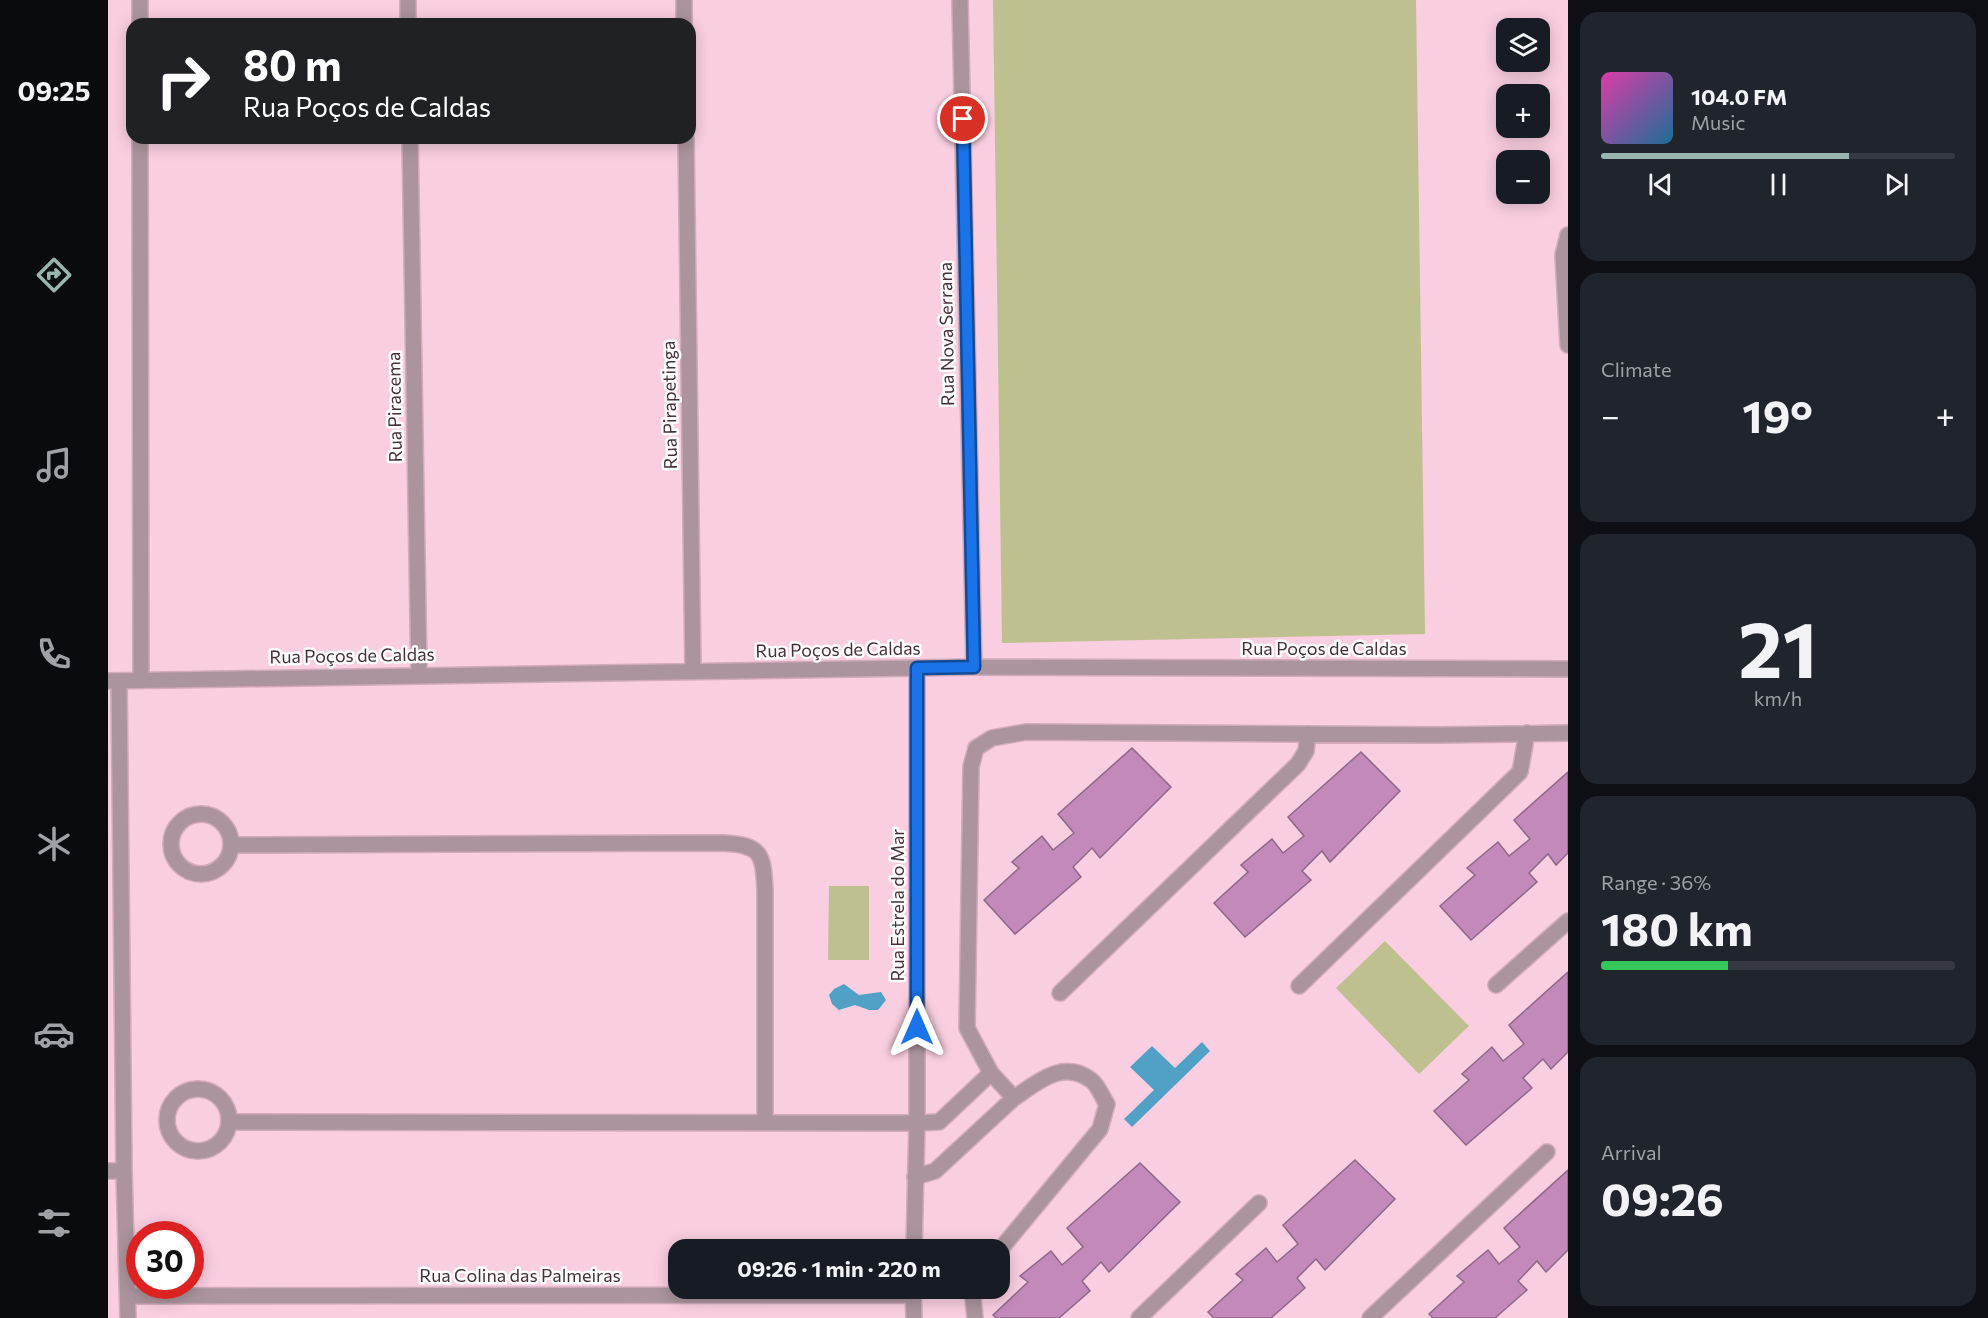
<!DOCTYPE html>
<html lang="en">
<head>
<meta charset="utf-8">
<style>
  :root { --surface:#171b24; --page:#20242c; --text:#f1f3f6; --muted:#9ea1a6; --line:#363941; --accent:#98b6af }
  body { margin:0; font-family:Commissioner,sans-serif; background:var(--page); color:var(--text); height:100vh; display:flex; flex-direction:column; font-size:22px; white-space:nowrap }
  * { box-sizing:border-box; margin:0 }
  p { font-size:20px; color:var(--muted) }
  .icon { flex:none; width:33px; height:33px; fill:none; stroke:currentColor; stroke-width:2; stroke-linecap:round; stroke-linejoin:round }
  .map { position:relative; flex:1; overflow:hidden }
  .sheet { display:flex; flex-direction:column; gap:12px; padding:12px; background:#0d0f14; width:420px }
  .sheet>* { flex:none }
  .guide { position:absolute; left:18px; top:18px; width:570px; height:126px; border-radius:18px; box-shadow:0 3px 15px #0003; background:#202124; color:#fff; overflow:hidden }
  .buttons { position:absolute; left:1388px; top:18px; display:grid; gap:12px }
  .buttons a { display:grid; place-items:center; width:54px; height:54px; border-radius:12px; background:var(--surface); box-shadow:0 3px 15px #0003; font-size:30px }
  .speed { position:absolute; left:18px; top:1221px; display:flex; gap:12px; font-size:30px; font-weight:700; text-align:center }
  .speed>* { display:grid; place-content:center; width:78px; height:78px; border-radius:50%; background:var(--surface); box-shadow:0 3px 15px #0003; line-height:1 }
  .speed .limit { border:9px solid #d22; background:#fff; color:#111 }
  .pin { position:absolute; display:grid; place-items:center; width:51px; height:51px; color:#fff; margin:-26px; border:3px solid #fff; border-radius:50%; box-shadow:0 2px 6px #0007 }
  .me { position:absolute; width:66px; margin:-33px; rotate:0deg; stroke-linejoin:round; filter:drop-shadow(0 0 4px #0008) }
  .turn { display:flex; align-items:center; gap:21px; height:126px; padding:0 18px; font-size:27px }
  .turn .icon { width:78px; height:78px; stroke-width:2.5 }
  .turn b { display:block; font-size:42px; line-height:51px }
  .big { font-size:45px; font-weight:700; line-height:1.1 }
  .sheet .widget { flex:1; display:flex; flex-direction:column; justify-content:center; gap:9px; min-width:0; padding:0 21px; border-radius:18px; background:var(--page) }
  .sheet .dial { align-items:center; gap:0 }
  .dial b { font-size:78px; line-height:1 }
  .song { display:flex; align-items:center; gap:18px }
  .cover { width:72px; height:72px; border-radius:9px; background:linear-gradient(135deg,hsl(320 70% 55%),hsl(200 70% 35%)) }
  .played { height:6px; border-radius:3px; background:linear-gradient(90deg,var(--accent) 70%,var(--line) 70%) }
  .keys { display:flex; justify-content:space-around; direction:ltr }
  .heat { display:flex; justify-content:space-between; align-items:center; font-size:33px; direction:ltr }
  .charge { height:9px; border-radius:4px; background:linear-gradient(90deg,#34c759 36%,var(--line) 0) }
  .trip { position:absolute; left:560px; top:1239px; width:342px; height:60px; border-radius:18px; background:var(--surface); box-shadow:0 3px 15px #0003; font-weight:700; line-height:60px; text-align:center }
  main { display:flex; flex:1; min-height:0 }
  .tabs { display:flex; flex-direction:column; width:108px; justify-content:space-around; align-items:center; background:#090b0e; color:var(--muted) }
  .tabs .icon { width:42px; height:42px }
  .tabs .current { color:var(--accent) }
  .tabs b { font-size:27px; color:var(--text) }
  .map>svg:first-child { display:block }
  .green { fill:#bec18f }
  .water { fill:#51a0c6 }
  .building { fill:#c389ba; stroke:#8d6788; stroke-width:1.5 }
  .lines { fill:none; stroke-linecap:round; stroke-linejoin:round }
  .service-casing { stroke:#d1abbb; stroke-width:18 }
  .minor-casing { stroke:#d1abbb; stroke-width:18 }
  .service { stroke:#ab949d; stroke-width:15 }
  .minor { stroke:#ab949d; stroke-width:15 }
  .route-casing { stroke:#114b97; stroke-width:15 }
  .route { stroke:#1a73e8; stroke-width:10 }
  .labels { text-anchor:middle; stroke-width:5; stroke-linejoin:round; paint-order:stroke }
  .street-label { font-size:18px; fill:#453039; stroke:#fdfdfd }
</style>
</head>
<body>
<main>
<nav class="tabs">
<b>09:25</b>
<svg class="icon current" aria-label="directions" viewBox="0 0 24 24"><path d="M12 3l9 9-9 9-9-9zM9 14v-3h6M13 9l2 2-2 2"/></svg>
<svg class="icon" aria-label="music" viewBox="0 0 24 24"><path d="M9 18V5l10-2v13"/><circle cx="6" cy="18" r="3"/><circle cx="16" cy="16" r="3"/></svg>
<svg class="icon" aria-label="phone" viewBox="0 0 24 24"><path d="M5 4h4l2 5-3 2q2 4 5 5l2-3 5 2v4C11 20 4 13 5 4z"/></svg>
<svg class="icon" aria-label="climate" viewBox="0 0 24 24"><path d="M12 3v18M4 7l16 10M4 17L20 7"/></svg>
<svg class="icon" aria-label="car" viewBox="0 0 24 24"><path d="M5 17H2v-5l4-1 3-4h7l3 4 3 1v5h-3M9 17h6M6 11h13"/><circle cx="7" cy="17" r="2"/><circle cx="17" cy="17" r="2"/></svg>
<svg class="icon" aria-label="filters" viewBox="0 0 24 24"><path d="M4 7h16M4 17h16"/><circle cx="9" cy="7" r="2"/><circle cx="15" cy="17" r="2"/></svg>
</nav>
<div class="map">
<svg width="1460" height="1318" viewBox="0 0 1460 1318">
  <rect width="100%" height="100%" fill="#f9cee0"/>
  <path class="green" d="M885 0H1308L1317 634 894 643Z
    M721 886H761V960H720Z
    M1277 941 1361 1026 1311 1074 1228 988Z"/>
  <path class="water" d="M736 984 751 995 773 992 778 1000 770 1010H761L747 1005 731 1010 724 1004 721 995 726 989Z
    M1094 1042 1102 1051 1024 1127 1016 1119 1046 1090 1022 1067 1044 1046 1067 1068Z"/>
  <path class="building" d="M1024 748 1063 787 992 858 984 848 965 867 973 877 907 934 876 900 911 868 904 862 934 836 945 850 966 833 950 814Z
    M1253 752 1292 791 1222 862 1214 851 1194 871 1203 880 1137 937 1106 903 1140 872 1133 865 1164 839 1175 853 1196 836 1180 817Z
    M1460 772V853L1448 865 1440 854 1421 873 1429 882 1363 940 1332 906 1367 875 1359 868 1390 842 1401 856 1422 839 1406 820Z
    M1460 972V1052L1443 1069 1435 1059 1415 1078 1424 1088 1358 1145 1326 1111 1361 1080 1354 1074 1384 1047 1395 1061 1416 1044 1401 1025Z
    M1247 1160 1287 1199 1217 1270 1208 1259 1189 1278 1197 1288 1163 1318H1106L1100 1312 1135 1280 1128 1274 1158 1248 1169 1262 1190 1244 1175 1225Z
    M1032 1163 1072 1202 1001 1272 993 1262 974 1281 982 1291 951 1318H888L885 1315 920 1282 912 1276 943 1251 954 1265 975 1247 959 1228Z
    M1460 1170V1250L1438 1272 1429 1261 1410 1281 1419 1290 1387 1318H1325L1321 1314 1356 1282 1349 1276 1380 1250 1391 1264 1412 1247 1396 1228Z"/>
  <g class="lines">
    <defs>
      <path id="service" d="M1388 985 1460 921
        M1191 986 1412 772 1419 733
        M952 993 1190 764 1198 751 1200 734
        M809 1123 831 1122 883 1073
        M807 1177 827 1171 906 1098 883 1073 859 1028 863 767 868 748 884 738 918 732 1333 735 1460 733
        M891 1251 992 1129 999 1104C994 1097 990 1085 983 1080 955 1059 930 1082 906 1098
        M867 1318 865 1298 868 1288
        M1031 1318 1151 1203
        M1262 1318 1439 1152"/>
      <path id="minor" d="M32 0V24
        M300 0V24
        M576 0V24
        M852 0 866 667
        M32 138 33 680
        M302 138 311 675
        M578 138 585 672
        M1460 235 1455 255 1460 345
        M0 681 866 667 1460 669
        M11 681 16 1171 20 1318
        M63 844a30 30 0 1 1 60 0a30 30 0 1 1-60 0Z
        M123 845 615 843C654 845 655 854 657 890V1123
        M59 1120a31 31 0 1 1 62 0a31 31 0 1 1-62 0Z
        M122 1122 809 1123
        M0 1171H16
        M806 1250 809 1123V668
        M805 1288 806 1318
        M20 1296 805 1295"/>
    </defs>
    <use href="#service" class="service-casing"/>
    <use href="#minor" class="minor-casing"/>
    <use href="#service" class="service"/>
    <use href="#minor" class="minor"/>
  </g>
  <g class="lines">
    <defs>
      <path id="route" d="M809 1027V668L866 667 855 119"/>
    </defs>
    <use href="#route" class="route-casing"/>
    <use href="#route" class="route"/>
  </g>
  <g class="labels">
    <g class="street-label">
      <text transform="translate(839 334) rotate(-91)" y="6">Rua Nova Serrana</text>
      <text transform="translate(562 405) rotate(-91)" y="6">Rua Pirapetinga</text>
      <text transform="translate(287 407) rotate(-91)" y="6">Rua Piracema</text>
      <text x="1216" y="655">Rua Poços de Caldas</text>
      <text transform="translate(730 650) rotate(-1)" y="6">Rua Poços de Caldas</text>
      <text transform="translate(244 656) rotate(-1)" y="6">Rua Poços de Caldas</text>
      <text transform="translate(790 905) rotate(-90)" y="6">Rua Estrela do Mar</text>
      <text x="412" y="1282">Rua Colina das Palmeiras</text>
    </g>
  </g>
</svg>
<div class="buttons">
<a><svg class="icon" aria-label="layers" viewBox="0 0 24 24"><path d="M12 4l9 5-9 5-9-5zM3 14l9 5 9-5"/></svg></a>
<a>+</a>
<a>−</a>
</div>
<div class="speed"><div class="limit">30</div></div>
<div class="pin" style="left:855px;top:119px;background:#d93025"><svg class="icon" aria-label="arrive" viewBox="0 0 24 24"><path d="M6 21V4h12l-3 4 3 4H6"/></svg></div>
<svg class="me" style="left:809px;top:1027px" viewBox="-20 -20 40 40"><path d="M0-17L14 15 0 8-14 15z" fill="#1a73e8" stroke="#fff" stroke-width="4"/></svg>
<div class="trip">09:26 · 1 min · 220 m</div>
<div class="guide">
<div class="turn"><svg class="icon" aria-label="right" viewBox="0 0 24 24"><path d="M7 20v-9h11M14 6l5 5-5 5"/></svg><div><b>80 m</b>Rua Poços de Caldas</div></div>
</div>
</div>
<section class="sheet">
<div class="widget">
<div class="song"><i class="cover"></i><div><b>104.0 FM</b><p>Music</p></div></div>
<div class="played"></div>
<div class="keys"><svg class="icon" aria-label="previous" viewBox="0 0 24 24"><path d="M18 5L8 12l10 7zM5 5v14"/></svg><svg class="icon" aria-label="pause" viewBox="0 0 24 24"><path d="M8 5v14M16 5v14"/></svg><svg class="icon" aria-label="next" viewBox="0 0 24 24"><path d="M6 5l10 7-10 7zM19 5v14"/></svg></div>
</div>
<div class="widget"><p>Climate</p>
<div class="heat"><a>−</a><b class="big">19°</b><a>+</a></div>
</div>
<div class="widget dial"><b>21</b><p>km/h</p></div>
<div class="widget"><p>Range · 36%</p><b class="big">180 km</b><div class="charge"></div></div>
<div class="widget"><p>Arrival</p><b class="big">09:26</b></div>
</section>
</main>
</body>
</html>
